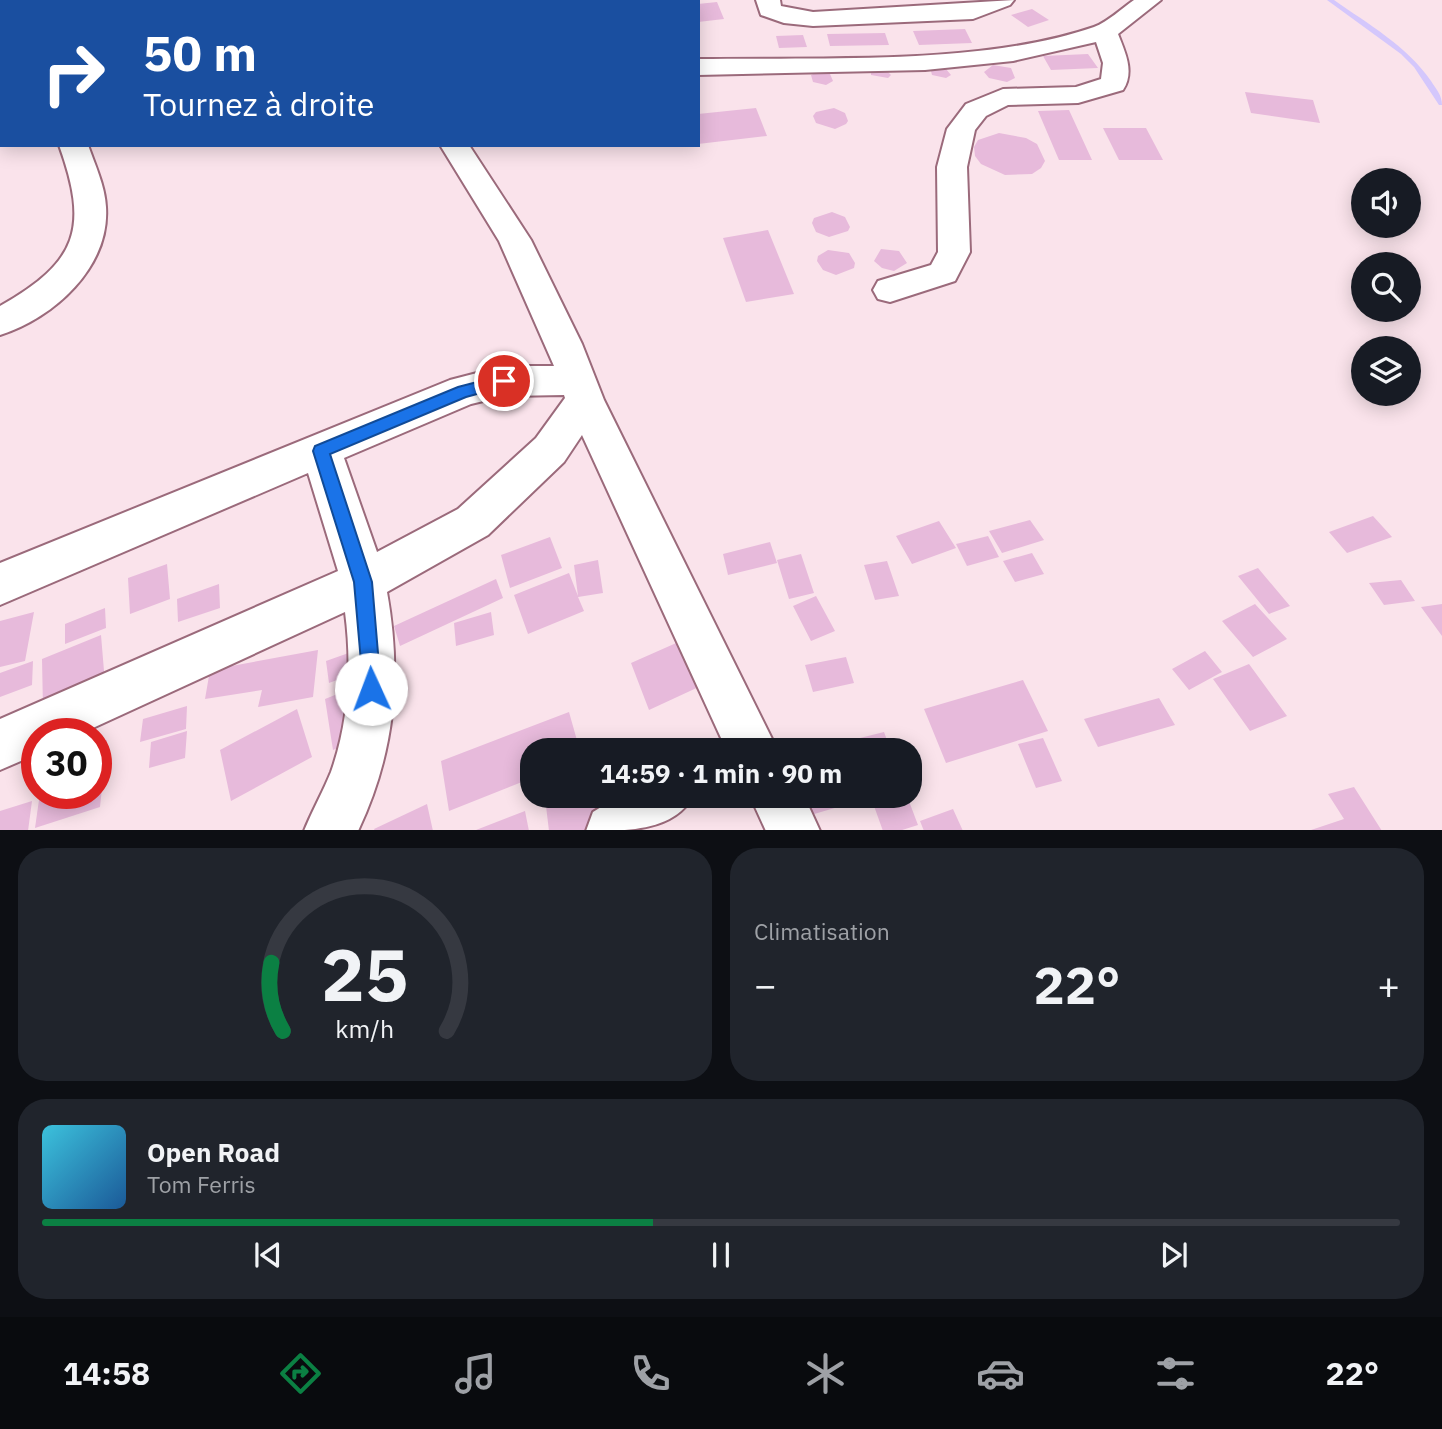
<!DOCTYPE html>
<html lang="fr">
<head>
<meta charset="utf-8">
<style>
  :root { --surface:#171b24; --page:#20242c; --text:#f1f3f6; --muted:#9ea1a6; --line:#363941; --accent:#0b8043 }
  body { margin:0; font-family:"IBM Plex Sans",sans-serif; background:var(--page); color:var(--text); height:100vh; display:flex; flex-direction:column; font-size:26px; white-space:nowrap }
  * { box-sizing:border-box; margin:0 }
  p { font-size:23px; color:var(--muted) }
  .icon { flex:none; width:38px; height:38px; fill:none; stroke:currentColor; stroke-width:2; stroke-linecap:round; stroke-linejoin:round }
  .map { position:relative; height:830px; overflow:hidden }
  .details { display:flex; flex-direction:column; gap:18px; padding:18px; background:#0d0f14; flex:1 }
  .details>* { flex:none }
  .guide { position:absolute; left:0px; top:0px; width:700px; height:147px; box-shadow:0 4px 18px #0003; background:#1a4fa0; color:#fff; overflow:hidden }
  .controls { position:absolute; left:1351px; top:168px; display:grid; gap:14px }
  .controls a { display:grid; place-items:center; width:70px; height:70px; border-radius:50%; background:var(--surface); box-shadow:0 4px 18px #0003; font-size:35px }
  .speed { position:absolute; left:21px; top:718px; display:flex; gap:14px; font-size:35px; font-weight:700; text-align:center }
  .speed>* { display:grid; place-content:center; width:91px; height:91px; border-radius:50%; background:var(--surface); box-shadow:0 4px 18px #0003; line-height:1 }
  .speed .limit { border:10px solid #d22; background:#fff; color:#111 }
  .pin { position:absolute; display:grid; place-items:center; width:60px; height:60px; color:#fff; margin:-30px; border:4px solid #fff; border-radius:50%; box-shadow:0 2px 7px #0007 }
  .me { position:absolute; width:77px; margin:-38px; rotate:358deg; stroke-linejoin:round; filter:drop-shadow(0 0 5px #0008) }
  .turn { display:flex; align-items:center; gap:24px; height:147px; padding:0 28px; font-size:32px }
  .turn .icon { width:91px; height:91px; stroke-width:2.5 }
  .turn b { display:block; font-size:49px; line-height:60px }
  .big { font-size:52px; font-weight:700; line-height:1.1 }
  .details .card { flex:1; display:flex; flex-direction:column; justify-content:center; gap:10px; min-width:0; padding:0 24px; border-radius:28px; background:var(--page) }
  .details .dial { align-items:center; gap:0 }
  .dial svg { height:182px; overflow:visible; fill:none; stroke:var(--line); stroke-width:7; stroke-linecap:round; text-anchor:middle }
  .dial text { fill:var(--text); stroke:none }
  .song { display:flex; align-items:center; gap:21px }
  .cover { width:84px; height:84px; border-radius:10px; background:linear-gradient(135deg,hsl(190 70% 55%),hsl(210 70% 35%)) }
  .played { height:7px; border-radius:4px; background:linear-gradient(90deg,var(--accent) 45%,var(--line) 45%) }
  .keys { display:flex; justify-content:space-around; direction:ltr }
  .heat { display:flex; justify-content:space-between; align-items:center; font-size:38px; direction:ltr }
  .details .tiles { flex:1; display:grid; gap:18px; grid-template-columns:1fr 1fr }
  .card:last-child { grid-column:span 2 }
  .trip { position:absolute; left:520px; top:738px; width:402px; height:70px; border-radius:28px; background:var(--surface); box-shadow:0 4px 18px #0003; font-weight:700; line-height:70px; text-align:center }
  .tab-bar { display:flex; height:112px; justify-content:space-around; align-items:center; background:#090b0e; color:var(--muted) }
  .tab-bar .icon { width:49px; height:49px }
  .tab-bar .on { color:var(--accent) }
  .tab-bar b { font-size:32px; color:var(--text) }
  .map>svg:first-child { display:block }
  .lines { fill:none; stroke-linecap:round; stroke-linejoin:round }
  .stream { fill:#d4c7fc; fill-rule:evenodd }
  .building { fill:#e7badb }
  .minor-casing { stroke:#9b6a7b; stroke-width:4 }
  .highway-casing { stroke:#fff; stroke-width:4 }
  .minor { fill:#fff; fill-rule:evenodd }
  .highway { fill:#a7b456; fill-rule:evenodd }
  .route { fill:#1a73e8; stroke:#114b97; stroke-width:2 }
</style>
</head>
<body>
<div class="map">
<svg width="1442" height="831" viewBox="0 0 1442 831">
  <rect width="100%" height="100%" fill="#fae3eb"/>
  <g class="lines">
    <path class="stream" d="M1327 0H1334C1368 24 1407 46 1431 81 1436 89 1442 95 1442 105H1439L1414 67 1401 54Z"/>
  </g>
  <path class="building" d="M717 2 724 19 698 22V4Z
    M1032 9 1049 20 1028 27 1011 15Z
    M965 29 972 43 919 45 913 31Z
    M885 33 889 45 830 46 827 34Z
    M803 35 807 47 779 48 776 36Z
    M1088 54 1098 68 1051 70 1043 56Z
    M993 65 1011 68 1015 78 1007 82 989 78 984 72Z
    M939 68 946 69 951 75 946 78 932 75 931 71Z
    M885 69 891 75 888 78 871 75V71Z
    M818 72 830 74 833 81 826 85 813 82 811 75Z
    M1245 92 1313 100 1320 123 1251 113Z
    M756 108 767 136 698 144V114Z
    M834 108 845 113 848 121 846 124 835 129 816 123 813 116 816 112Z
    M1069 110 1092 160H1059L1038 111Z
    M1103 128H1146L1163 160H1119Z
    M999 133 1026 138 1037 144 1045 161 1041 168 1032 174 1005 175 981 164 975 156 974 147 978 140Z
    M832 212 845 217 850 227 848 231 829 237 816 232 812 223 814 218Z
    M768 230 794 294 746 302 723 238Z
    M881 249 899 251 907 263 894 271 882 268 874 261Z
    M828 250 849 253 855 263 854 268 836 275 823 270 817 261 818 256Z
    M1373 516 1392 537 1347 553 1329 532Z
    M1030 520 1044 540 1002 553 989 531Z
    M939 521 956 548 912 564 896 536Z
    M988 536 999 557 967 566 956 544Z
    M550 537 562 568 510 588 501 555Z
    M770 542 777 563 728 575 723 554Z
    M1032 553 1044 574 1015 582 1003 561Z
    M801 554 814 593 789 599 777 560Z
    M598 560 603 593 578 597 584 611 528 634 514 595 569 573 578 596 574 565Z
    M887 561 899 596 875 600 864 565Z
    M167 564 170 599 130 614 128 578Z
    M1258 568 1290 606 1269 614 1238 576Z
    M496 579 503 598 400 646 394 626Z
    M1401 580 1415 601 1384 605 1369 583Z
    M219 584 220 608 178 622 177 599Z
    M816 596 835 631 811 641 793 606Z
    M1255 604 1287 639 1253 657 1222 621Z
    M1442 604V636L1421 607Z
    M105 608 106 628 65 644V624Z
    M34 612 25 661 0 667V621Z
    M491 612 494 635 456 646 454 623Z
    M101 635 105 683 43 709 42 659Z
    M683 640 703 685 649 710 631 663Z
    M374 644 377 665 329 683 326 661Z
    M318 650 313 697 258 707 262 690 205 699 210 670Z
    M1205 651 1222 672 1189 690 1172 669Z
    M846 657 854 683 813 692 805 665Z
    M33 661 32 685 0 697V673Z
    M1249 664 1287 716 1250 731 1213 679Z
    M1023 680 1048 731 946 763 924 709Z
    M360 685 369 734 333 750 325 699Z
    M1159 698 1175 725 1098 747 1084 719Z
    M187 706 186 729 140 742 143 719Z
    M297 709 312 757 231 801 220 750Z
    M569 712 580 751H532V778L449 811 441 761Z
    M187 731 185 758 149 768 151 742Z
    M884 732 891 751H856L852 740Z
    M1043 738 1062 781 1036 788 1018 744Z
    M107 740 100 807 35 828 40 793H96V744Z
    M1354 787 1382 831H1308L1344 819 1328 794Z
    M585 796H598L602 831H549L546 806Z
    M798 796H871L872 797 804 817Z
    M907 796 918 825 899 831H883L874 806Z
    M32 801 28 831H0V811Z
    M427 804 433 831H375L374 829Z
    M953 809 963 831H924L920 821Z
    M525 811 529 831H476V830Z"/>
  <g class="lines">
    <defs>
      <path id="minor" d="M376 0H400L401 2H377Z
        M756 0H780L781 6 813 12 1014 0 1010 5 973 19 813 26 784 23 761 15Z
        M1134 0H1161L1118 34C1125 52 1135 72 1123 90L1078 103 1008 105 986 116 975 130 967 167 970 252 955 281 890 302 878 299 873 290 878 281 931 265 938 252 937 167 947 129 966 104 1003 89 1076 87 1101 79 1103 63 1096 42 1013 61 925 70 698 75V59C818 57 981 66 1094 27 1108 22 1122 8 1134 0Z
        M59 145H88C95 165 105 186 106 207 110 267 54 318 0 335V306C78 262 89 228 59 145Z
        M440 145H469L531 240 582 344 604 400 778 751H727L582 435 564 462 488 535 387 592C402 676 395 753 358 831H304C312 811 323 792 331 772 349 721 352 665 345 612L82 733H37V754L0 770V719L338 571 308 473 0 605V563L450 380 504 366H554L499 241ZM564 395 565 398 536 438 458 509 377 552 344 458 471 404 504 396Z
        M619 796H693C674 831 628 831 586 831L593 812Z
        M750 796H804L820 831H766Z"/>
      <path id="highway" d="M22 0H52L21 2Z
        M0 2H2V16H0Z"/>
    </defs>
    <use href="#minor" class="minor-casing"/>
    <use href="#highway" class="highway-casing"/>
    <use href="#minor" class="minor"/>
    <use href="#highway" class="highway"/>
  </g>
  <path class="route" d="M504 375 510 376V385L466 397 330 454 372 582 381 689 378 696 371 699 364 696 354 582 313 451 315 446 458 387Z"/>
</svg>
<div class="controls">
<a><svg class="icon" aria-label="sound" viewBox="0 0 24 24"><path d="M4 9h4l5-4v14l-5-4H4zM17 9q2 3 0 6"/></svg></a>
<a><svg class="icon" aria-label="search" viewBox="0 0 24 24"><circle cx="10" cy="10" r="6"/><path d="M15 15l6 6"/></svg></a>
<a><svg class="icon" aria-label="layers" viewBox="0 0 24 24"><path d="M12 4l9 5-9 5-9-5zM3 14l9 5 9-5"/></svg></a>
</div>
<div class="speed"><div class="limit">30</div></div>
<div class="pin" style="left:504px;top:381px;background:#d93025"><svg class="icon" aria-label="arrive" viewBox="0 0 24 24"><path d="M6 21V4h12l-3 4 3 4H6"/></svg></div>
<svg class="me" style="left:371px;top:689px" viewBox="-20 -20 40 40"><circle r="19" fill="#fff"/><path d="M0-13L10 11 0 6-10 11z" fill="#1a73e8"/></svg>
<div class="trip">14:59 · 1 min · 90 m</div>
<div class="guide">
<div class="turn"><svg class="icon" aria-label="right" viewBox="0 0 24 24"><path d="M7 20v-9h11M14 6l5 5-5 5"/></svg><div><b>50 m</b>Tournez à droite</div></div>
</div>
</div>
<section class="details">
<div class="tiles">
<div class="card dial"><svg viewBox="0 0 100 80">
<path d="M14 69A42 42 0 1 1 86 69"/>
<path d="M14 69A42 42 0 0 1 9 39" stroke="#0b8043"/>
<text x="50" y="56" font-size="32" font-weight="700">25</text>
<text x="50" y="72" font-size="11">km/h</text>
</svg></div>
<div class="card"><p>Climatisation</p>
<div class="heat"><a>−</a><b class="big">22°</b><a>+</a></div>
</div>
<div class="card">
<div class="song"><i class="cover"></i><div><b>Open Road</b><p>Tom Ferris</p></div></div>
<div class="played"></div>
<div class="keys"><svg class="icon" aria-label="previous" viewBox="0 0 24 24"><path d="M18 5L8 12l10 7zM5 5v14"/></svg><svg class="icon" aria-label="pause" viewBox="0 0 24 24"><path d="M8 5v14M16 5v14"/></svg><svg class="icon" aria-label="next" viewBox="0 0 24 24"><path d="M6 5l10 7-10 7zM19 5v14"/></svg></div>
</div>
</div>
</section>
<nav class="tab-bar">
<b>14:58</b>
<svg class="icon on" aria-label="directions" viewBox="0 0 24 24"><path d="M12 3l9 9-9 9-9-9zM9 14v-3h6M13 9l2 2-2 2"/></svg>
<svg class="icon" aria-label="music" viewBox="0 0 24 24"><path d="M9 18V5l10-2v13"/><circle cx="6" cy="18" r="3"/><circle cx="16" cy="16" r="3"/></svg>
<svg class="icon" aria-label="phone" viewBox="0 0 24 24"><path d="M5 4h4l2 5-3 2q2 4 5 5l2-3 5 2v4C11 20 4 13 5 4z"/></svg>
<svg class="icon" aria-label="climate" viewBox="0 0 24 24"><path d="M12 3v18M4 7l16 10M4 17L20 7"/></svg>
<svg class="icon" aria-label="car" viewBox="0 0 24 24"><path d="M5 17H2v-5l4-1 3-4h7l3 4 3 1v5h-3M9 17h6M6 11h13"/><circle cx="7" cy="17" r="2"/><circle cx="17" cy="17" r="2"/></svg>
<svg class="icon" aria-label="filters" viewBox="0 0 24 24"><path d="M4 7h16M4 17h16"/><circle cx="9" cy="7" r="2"/><circle cx="15" cy="17" r="2"/></svg>
<b>22°</b>
</nav>
</body>
</html>
